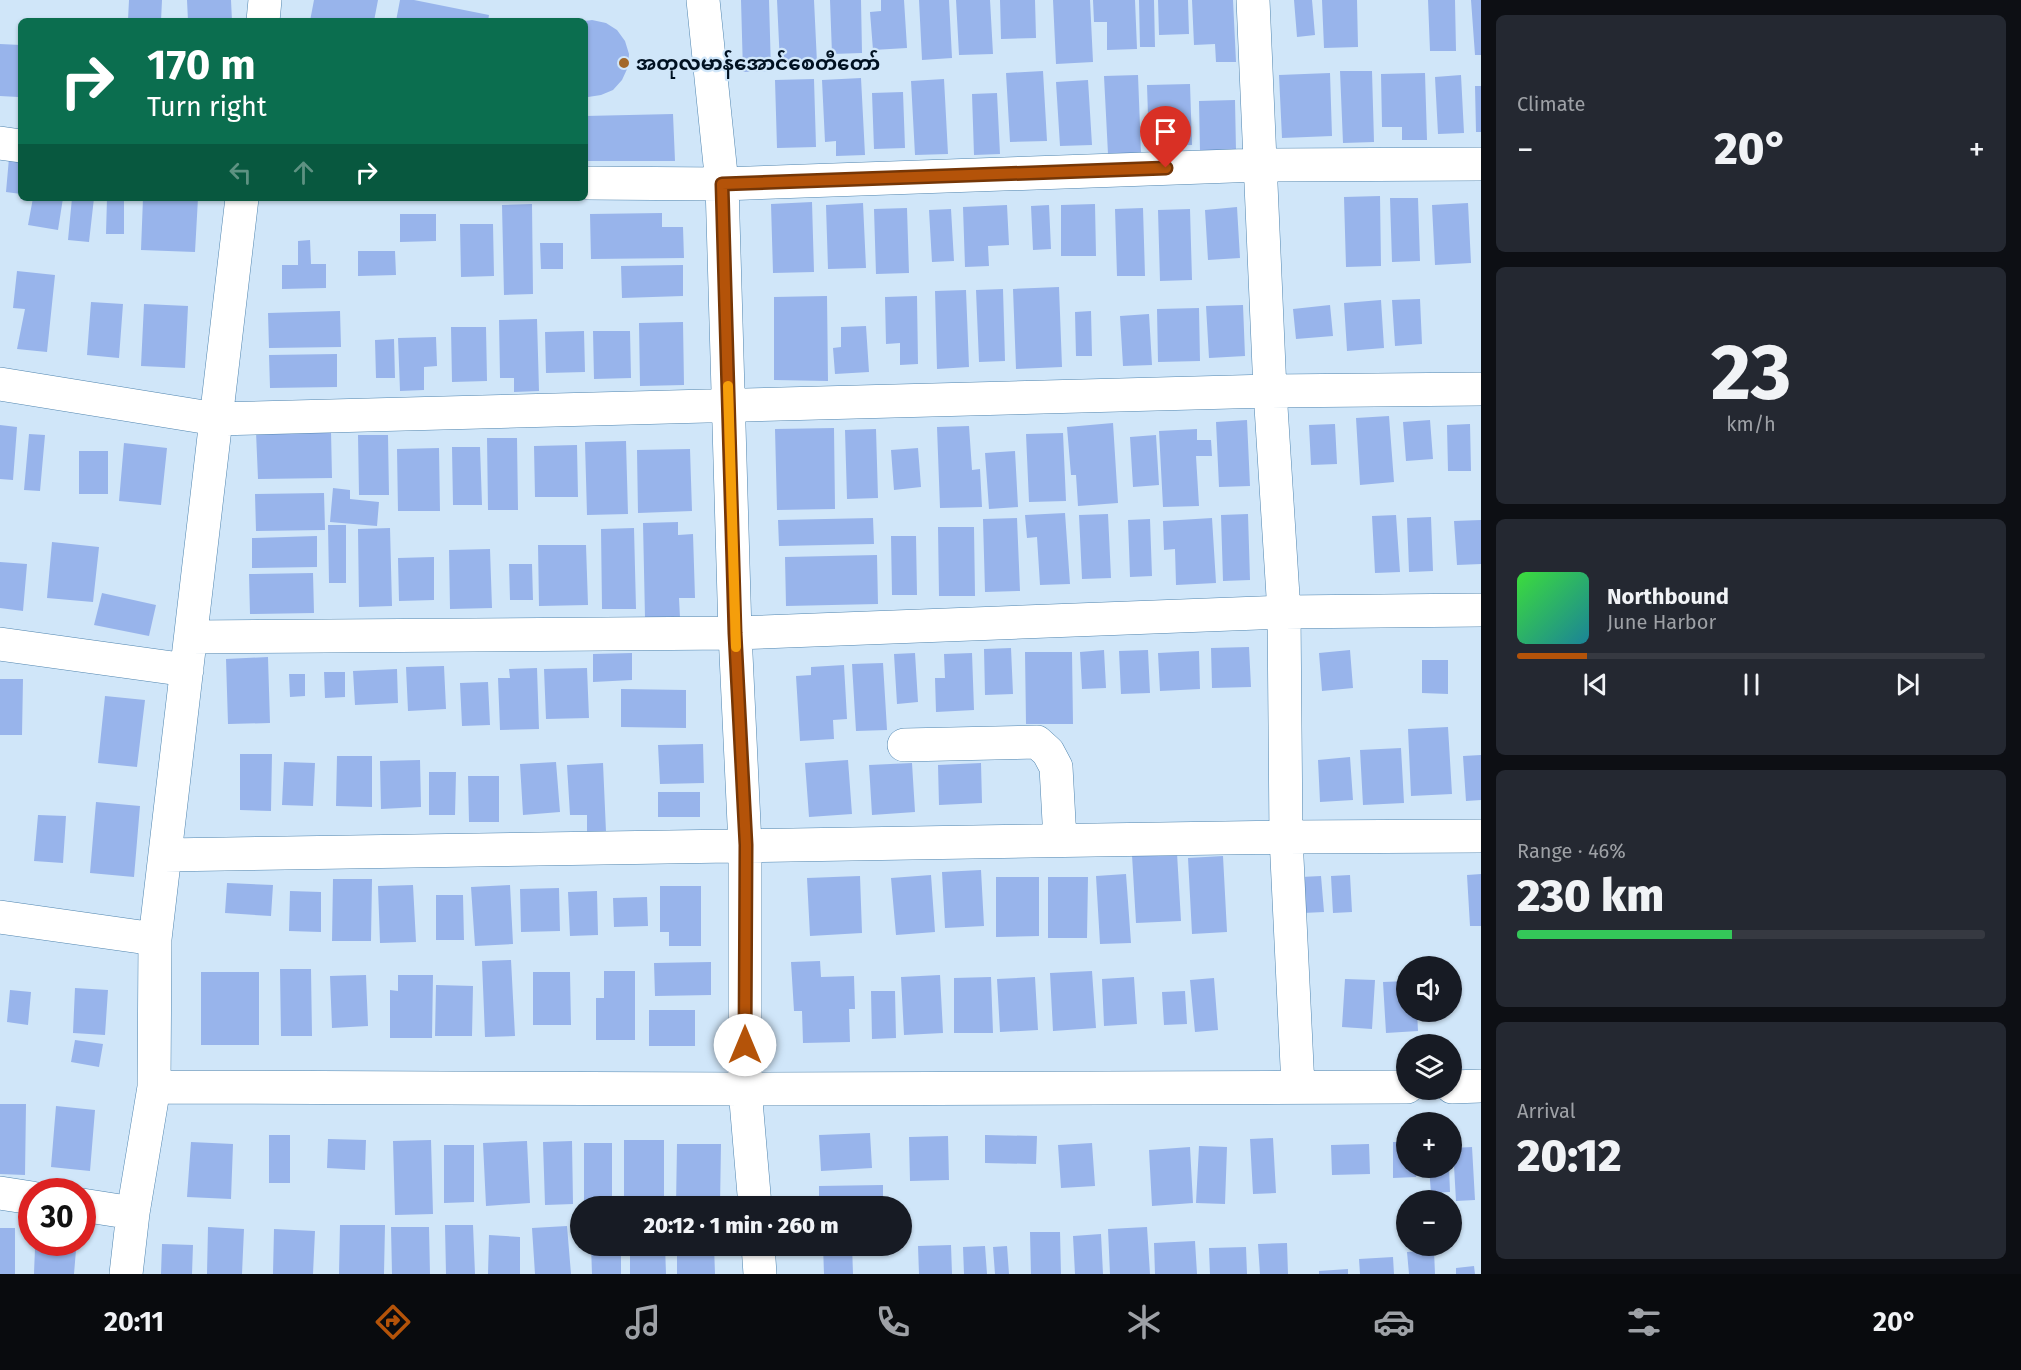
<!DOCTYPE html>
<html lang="en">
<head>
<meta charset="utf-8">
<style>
  :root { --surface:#171b24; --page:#242831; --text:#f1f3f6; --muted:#9ea1a6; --line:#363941; --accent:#b45309 }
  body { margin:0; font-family:"Fira Sans","Noto Sans Myanmar",sans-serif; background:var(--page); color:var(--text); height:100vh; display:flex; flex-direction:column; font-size:22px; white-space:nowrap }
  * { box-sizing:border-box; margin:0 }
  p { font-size:20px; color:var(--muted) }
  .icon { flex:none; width:33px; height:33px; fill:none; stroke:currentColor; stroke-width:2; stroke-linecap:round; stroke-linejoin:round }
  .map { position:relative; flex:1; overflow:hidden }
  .details { display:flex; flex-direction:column; gap:15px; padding:15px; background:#0d0f14; width:540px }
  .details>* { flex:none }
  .guide { position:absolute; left:18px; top:18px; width:570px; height:183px; border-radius:9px; box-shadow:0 2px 4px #0004; background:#0b6e4f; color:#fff; overflow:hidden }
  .tools { position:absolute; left:1396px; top:956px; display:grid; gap:12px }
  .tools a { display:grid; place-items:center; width:66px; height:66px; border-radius:50%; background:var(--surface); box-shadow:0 2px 4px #0004; font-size:30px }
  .speed { position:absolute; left:18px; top:1178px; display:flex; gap:12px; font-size:30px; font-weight:700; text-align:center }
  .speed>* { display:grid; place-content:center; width:78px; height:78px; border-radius:50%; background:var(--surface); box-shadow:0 2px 4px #0004; line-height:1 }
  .speed .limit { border:9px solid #d22; background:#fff; color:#111 }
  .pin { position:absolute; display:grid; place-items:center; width:51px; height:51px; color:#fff; margin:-62px -26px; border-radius:50% 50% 50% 0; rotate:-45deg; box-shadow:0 0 6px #0007 }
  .pin .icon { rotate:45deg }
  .me { position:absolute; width:66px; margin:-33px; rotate:0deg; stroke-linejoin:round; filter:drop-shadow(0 0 4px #0008) }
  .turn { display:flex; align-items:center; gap:21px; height:126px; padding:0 30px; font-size:27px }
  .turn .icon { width:78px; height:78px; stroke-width:2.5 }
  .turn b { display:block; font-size:42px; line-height:51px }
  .lanes { display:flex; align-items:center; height:57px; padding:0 30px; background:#0003; justify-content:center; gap:30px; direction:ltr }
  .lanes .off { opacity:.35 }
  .big { font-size:45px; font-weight:800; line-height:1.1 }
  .details .tile { flex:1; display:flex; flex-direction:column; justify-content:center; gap:9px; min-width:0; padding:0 21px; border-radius:9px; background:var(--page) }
  .details .dial { align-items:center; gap:0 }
  .dial b { font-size:78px; line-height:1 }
  .song { display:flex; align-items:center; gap:18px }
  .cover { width:72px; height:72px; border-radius:9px; background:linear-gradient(135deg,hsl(120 70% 55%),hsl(190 70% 35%)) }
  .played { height:6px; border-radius:3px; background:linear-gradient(90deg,var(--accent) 15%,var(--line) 15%) }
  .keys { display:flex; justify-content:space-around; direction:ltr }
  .heat { display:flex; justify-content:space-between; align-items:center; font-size:33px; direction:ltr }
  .charge { height:9px; border-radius:4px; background:linear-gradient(90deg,#34c759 46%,var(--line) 0) }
  .trip { position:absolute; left:570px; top:1196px; width:342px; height:60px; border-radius:30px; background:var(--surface); box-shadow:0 2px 4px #0004; font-weight:800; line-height:60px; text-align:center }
  .tab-bar { display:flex; height:96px; justify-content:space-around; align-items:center; background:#090b0e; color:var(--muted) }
  .tab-bar .icon { width:42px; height:42px }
  .tab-bar .active { color:var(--accent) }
  .tab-bar b { font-size:27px; color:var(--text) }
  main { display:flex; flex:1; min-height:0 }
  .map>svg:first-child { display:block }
  .building { fill:#98b4eb }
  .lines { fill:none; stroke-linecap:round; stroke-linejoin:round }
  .minor-casing { stroke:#5085af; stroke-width:34 }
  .minor { stroke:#fff; stroke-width:33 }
  .route-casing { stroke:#753606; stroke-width:15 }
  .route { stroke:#b45309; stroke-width:10 }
  .slow { stroke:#f59e0b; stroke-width:10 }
  .poi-dot { fill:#a36828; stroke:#d0e6f9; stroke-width:2 }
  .labels { text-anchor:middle; stroke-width:4.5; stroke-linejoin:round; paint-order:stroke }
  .poi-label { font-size:20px; font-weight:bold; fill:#001121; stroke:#d0e6f9; text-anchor:start }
</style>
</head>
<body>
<main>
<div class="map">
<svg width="1481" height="1274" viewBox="0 0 1481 1274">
  <rect width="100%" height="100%" fill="#d0e6f9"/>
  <path class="building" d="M129 0H162L161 21 128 20Z
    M187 0H231L232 21H188Z
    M314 0H378L374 21H310Z
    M400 0H414L489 15 488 21H396Z
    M741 0H769L771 71 743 72Z
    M777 0H814L817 63 780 64Z
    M830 0H861L862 53 832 54Z
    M881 0H904L907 48 873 50 870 12 881 11Z
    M919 0H949L952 58 922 60Z
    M956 0H990L993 54 959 55Z
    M1000 0H1035L1036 38 1001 39Z
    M1053 0H1090L1093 62 1056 64Z
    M1093 0H1135L1137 49 1107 50V22H1094Z
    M1139 0H1154L1155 47H1140Z
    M1158 0H1188L1189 34 1159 35Z
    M1192 0H1233L1236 62H1216L1215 44 1194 45Z
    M1294 0H1312L1315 35 1297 37Z
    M1322 0H1357L1358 47 1324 48Z
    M1428 0H1455L1456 51H1430Z
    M1471 0H1481V55H1475Z
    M592 20 606 23 617 30 625 41 629 54 628 67 622 80 613 90 601 95 588 97 585 96V21Z
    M0 44 21 45 18 97 0 96Z
    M1043 71 1047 141 1010 142 1006 73Z
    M1340 71H1372L1374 142 1343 143Z
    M1330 73 1332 136 1282 138 1279 75Z
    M1425 73 1427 140H1402V127H1382L1381 74Z
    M1138 75 1141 153 1108 154 1104 76Z
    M1461 75 1464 133 1438 134 1435 77Z
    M861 78 865 155 836 156V141L825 142 822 80Z
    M814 79 816 147 777 148 775 80Z
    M944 79 948 154 915 155 911 81Z
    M1088 80 1092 145 1060 146 1056 82Z
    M1190 84 1192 145 1149 146 1147 85Z
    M1475 86H1481V132H1476Z
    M903 92 905 148 874 149 872 93Z
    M997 93 1000 154 974 155 972 94Z
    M1235 100 1236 151 1200 152 1199 101Z
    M673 114 675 161H585V116Z
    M9 158 21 159V194L6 192Z
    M1380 196 1381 266 1346 267 1344 197Z
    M33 198H63L58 230 28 225Z
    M72 198H94L89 242 68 240Z
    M107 198H124V234H106Z
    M143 198H198L195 252 141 250Z
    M1390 198H1418L1420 261 1392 262Z
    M812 202 814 272 773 273 771 204Z
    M863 203 866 268 828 269 826 205Z
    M1468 203 1471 263 1435 265 1432 205Z
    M532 204 533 294 504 295 502 205Z
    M1095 204 1096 256H1061V205Z
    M1007 205 1009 245 988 246 989 266 965 267 963 207Z
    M1049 205 1051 249 1033 250 1031 206Z
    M1237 207 1240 258 1208 260 1205 210Z
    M907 208 909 273 876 274 874 209Z
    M1143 208 1145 276H1117L1115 209Z
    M951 209 954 261 932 262 929 210Z
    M1190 209 1192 280 1160 281 1158 210Z
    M662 213V227H683L684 258 591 259 590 214Z
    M400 214H436V241L400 242Z
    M460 224H493L494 276 461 277Z
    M310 240 311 264H326V288L282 289V265H298V241Z
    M540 243H563V269H541Z
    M358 251H395L396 275 358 276Z
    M683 265V296L622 298 621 266Z
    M17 271 55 275 47 352 17 349 25 309 13 308Z
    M1059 287 1062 367 1016 369 1013 289Z
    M1003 289 1005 361 979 362 976 290Z
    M966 290 969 367 937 369 935 291Z
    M827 296 828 381 774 380V297Z
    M917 296 918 364 900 365V343L886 344 885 297Z
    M1420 299 1422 344 1395 346 1392 300Z
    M1381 300 1384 348 1347 351 1344 303Z
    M91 302 123 304 119 358 87 355Z
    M144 304 188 306 185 368 141 366Z
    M1243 305 1245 356 1209 358 1206 306Z
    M1330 305 1333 336 1296 339 1293 309Z
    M1199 308 1200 361 1158 362 1157 309Z
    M340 311 341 347 269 348 268 313Z
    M1091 311 1092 356H1076L1075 312Z
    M1149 314 1152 365 1123 366 1120 316Z
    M537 319 539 391 514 392V378H500L499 320Z
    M683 322 684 385 640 386 639 323Z
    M866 326 869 372 835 374 833 348 841 347V327Z
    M451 327H486L487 381 452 382Z
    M584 331 585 372 546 373 545 332Z
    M593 331H630L631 378 594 379Z
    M436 337 437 366 424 367V390L400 391 398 338Z
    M394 339 395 378H376L375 340Z
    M337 354V387L270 388 269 355Z
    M1389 416 1394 482 1360 485 1356 418Z
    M1247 420 1250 486 1219 487 1216 422Z
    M1430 420 1433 459 1406 461 1403 422Z
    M1113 423 1118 503 1078 506 1076 475H1071L1067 427Z
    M1335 424 1337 464 1311 465 1309 425Z
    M1470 424 1471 471H1448L1447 425Z
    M0 425 17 427 13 480 0 479Z
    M969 426 972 470 980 469 982 507 940 508 937 427Z
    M834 428 835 509 777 510 775 429Z
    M876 429 878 498 847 499 845 430Z
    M1197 429V440H1211L1212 456H1196L1199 506 1163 507 1159 431Z
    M331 431 332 478 258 479 256 432Z
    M1063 433 1066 501 1029 502 1026 434Z
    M29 434 45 435 40 491 24 490Z
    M358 435H388L389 495H359Z
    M1156 435 1159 485 1133 487 1130 437Z
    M487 438H517L518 510H488Z
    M626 441 628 514 587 515 585 442Z
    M124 443 167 448 161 505 119 501Z
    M577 445 578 497H535L534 446Z
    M452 447H480L482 505H453Z
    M439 448 440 511H398L397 449Z
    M918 448 921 487 894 490 891 450Z
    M690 449 692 511 638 513 637 450Z
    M79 451H108V494H79Z
    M1015 451 1018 507 989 509 985 453Z
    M333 488 350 490V499L379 502 377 526 330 522Z
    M324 493 325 530 256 531 255 494Z
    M1065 513 1070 584 1040 585 1037 537 1027 538 1025 515Z
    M1108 514 1111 578 1082 579 1079 515Z
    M1248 514 1250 580 1223 581 1221 515Z
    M1396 515 1400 572 1375 573 1372 516Z
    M1431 517 1433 571 1409 572 1407 518Z
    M873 518 874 544 779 546 778 520Z
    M1017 518 1020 591 985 592 983 519Z
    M1212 518 1216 583 1176 585 1175 549 1164 550 1163 521Z
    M1150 519 1152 576 1130 577 1128 520Z
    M1481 520V564L1457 565 1454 521Z
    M678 522V535L693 534 695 598H679L680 618H645L643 523Z
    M328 525H346V583H329Z
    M938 527H974L975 596H939Z
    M390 528 392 606 359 607 358 529Z
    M634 528 636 609H602L601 529Z
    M317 536V567L252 568V538Z
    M891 536H916L917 595H892Z
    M52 542 99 547 93 602 47 598Z
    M538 545H586L588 605 539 606Z
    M490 549 492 608 450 609 449 550Z
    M877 555 878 604 786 606 785 557Z
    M434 557V600L399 601 398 558Z
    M0 562 27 564 23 611 0 608Z
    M509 564H532L533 600H510Z
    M313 573 314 613 250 614 249 574Z
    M102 593 156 605 149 636 94 625Z
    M1249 647 1251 687 1212 688 1211 648Z
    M1011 648 1013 694 985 695 984 649Z
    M1104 650 1106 688 1082 689 1080 652Z
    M1148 650 1150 693 1121 694 1119 651Z
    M1350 650 1353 688 1322 691 1319 653Z
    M1199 651 1200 689 1160 691 1158 653Z
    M1025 652H1072L1073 724H1026Z
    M632 653V680L593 682V654Z
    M915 653 918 702 897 704 894 654Z
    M972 653 974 710 936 712 935 678H945L944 654Z
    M268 657 270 723 228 724 226 659Z
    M1422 660H1448V694L1422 693Z
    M883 663 887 730 856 731 852 664Z
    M844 665 847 719 833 720 834 739 800 741 796 676 811 675V667Z
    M444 666 446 709 408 711 406 667Z
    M537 668 539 729 500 730 498 678H510L509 669Z
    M587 668 589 718 546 719 544 669Z
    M397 669 398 703 355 705 353 671Z
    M324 672H345V697L325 698Z
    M289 674H305V696L290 697Z
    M0 679H23L22 735H0Z
    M488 682 490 725 462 726 460 683Z
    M621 689 686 690V728L621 727Z
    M105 696 145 700 137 767 98 763Z
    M1448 727 1452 794 1411 796 1408 729Z
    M703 744 704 783 660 784 658 745Z
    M1401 748 1404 803 1363 805 1360 750Z
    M240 754H272L271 811 240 810Z
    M1481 755V800L1466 801 1463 756Z
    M337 756H372V807L336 806Z
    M1350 757 1353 800 1320 802 1318 760Z
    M420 760 421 807 381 809 380 761Z
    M848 760 852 814 809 817 805 763Z
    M284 762 315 763 313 806 282 805Z
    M556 762 560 812 523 815 520 764Z
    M603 763 606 832 587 833V815H570L567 765Z
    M912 763 915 812 872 815 869 765Z
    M981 763 982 803 939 805 938 765Z
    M429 772H456L455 815H429Z
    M468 776H499V822H469Z
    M658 792H700V817H658Z
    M96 802 140 806 134 877 90 873Z
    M38 815 66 816 63 863 34 861Z
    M1177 853 1181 921 1136 923 1132 855Z
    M1223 856 1227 932 1192 934 1188 858Z
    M981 870 984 926 945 928 942 872Z
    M1126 874 1131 943 1100 944 1096 876Z
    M1481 874V926H1470L1467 875Z
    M931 875 935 932 896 935 891 878Z
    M1350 875 1352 912 1333 913 1331 876Z
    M860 876 862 933 810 936 807 878Z
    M1321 876 1324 912 1303 913 1301 877Z
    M996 877H1039V936L996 937Z
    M1048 877H1088L1087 938H1048Z
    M333 879H372L371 941H332Z
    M227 883 273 885 271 916 225 913Z
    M413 885 416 942 380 943 378 886Z
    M510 885 513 944 475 946 471 887Z
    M660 886H701V946H669V932H660Z
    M559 888 560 931 521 932 520 889Z
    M290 891 321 892V932L289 931Z
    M597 891 598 935 570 936 568 892Z
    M436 895H463L464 940H436Z
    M647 897 648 926 614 927 613 898Z
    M511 960 515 1036 485 1037 482 961Z
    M820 961 821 977 854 976 855 1009H849L850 1042 803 1043 802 1011H794L791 962Z
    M711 962V995L655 996 654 963Z
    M280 969H311L312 1036H281Z
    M604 971H635V1040H596V998H604Z
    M1092 971 1096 1028 1053 1031 1050 973Z
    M201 972H259V1045H201Z
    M533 972H570L571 1025H533Z
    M366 975 368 1026 332 1028 330 976Z
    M398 975H433L432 1038H390V990L398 991Z
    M940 975 943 1033 904 1035 901 977Z
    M991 977 993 1033H954V978Z
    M1035 977 1038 1030 1000 1032 997 979Z
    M1134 977 1137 1024 1104 1026 1102 979Z
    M1214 978 1218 1030 1195 1032 1190 980Z
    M1345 979 1375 980 1372 1029 1342 1027Z
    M1407 981V1011H1417L1418 1031 1386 1033 1383 982Z
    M436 985 473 986 472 1036H435Z
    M75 988 108 990 105 1035 73 1033Z
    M10 990 31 992 28 1025 7 1022Z
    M871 991H895L896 1038 872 1039Z
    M1185 991 1187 1024 1164 1025 1162 992Z
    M649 1010H695V1046H649Z
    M75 1040 103 1044 99 1067 71 1062Z
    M0 1104H26L25 1175 0 1174Z
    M56 1106 95 1110 90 1171 51 1167Z
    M870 1133 872 1168 821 1171 819 1135Z
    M269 1135H290V1183H269Z
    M985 1135 1037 1136 1036 1164 985 1163Z
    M948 1136 949 1180 910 1181 909 1137Z
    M1273 1138 1276 1193 1253 1194 1250 1139Z
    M328 1139 366 1140 365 1170 327 1168Z
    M431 1140 433 1214 395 1215 393 1141Z
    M624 1140H664V1206H624Z
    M527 1141 530 1203 486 1206 483 1143Z
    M572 1141 573 1204 545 1205 543 1142Z
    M191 1142 233 1144 231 1199 187 1197Z
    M1393 1142H1407V1167H1417L1416 1177 1393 1178Z
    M584 1143H612V1206H584Z
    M1092 1143 1095 1186 1061 1188 1058 1145Z
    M677 1144H721L720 1206H676Z
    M1369 1144 1370 1174 1332 1175 1331 1145Z
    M444 1145H474V1202L444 1203Z
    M1199 1146 1227 1147 1225 1204 1196 1203Z
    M1190 1147 1193 1203 1152 1206 1149 1150Z
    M1472 1147 1475 1200 1456 1201 1453 1148Z
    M1429 1167H1449L1450 1192 1431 1193Z
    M883 1185V1206H819V1186Z
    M340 1225H385L384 1274H339Z
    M445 1225H473L475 1274H446Z
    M567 1226 571 1274H535L532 1228Z
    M208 1227 244 1229 242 1274H207Z
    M391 1227H429L430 1274H392Z
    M1147 1227 1150 1274H1110L1108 1229Z
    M0 1228H15V1274H0Z
    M274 1229 315 1231 313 1274H273Z
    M1030 1232H1060L1061 1274H1031Z
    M1101 1234 1103 1274H1075L1073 1236Z
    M489 1235 520 1237V1274H488Z
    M1195 1241 1197 1274H1155L1154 1243Z
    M1287 1243 1288 1274H1260L1258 1244Z
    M162 1244 193 1245 192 1274H161Z
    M591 1245H621V1274H592Z
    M630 1245H665L666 1274H630Z
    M677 1245H714L715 1274H677Z
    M823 1245H852L853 1274H824Z
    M951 1245 952 1274H919L918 1246Z
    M985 1246 987 1274H964L963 1247Z
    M1007 1246 1009 1274H995L993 1247Z
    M1246 1247 1247 1274H1210L1209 1248Z
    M35 1248 76 1250 74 1274H34Z
    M1434 1250 1435 1274H1409L1407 1252Z
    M1393 1257 1394 1274H1360L1359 1259Z
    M1474 1266 1475 1274H1456V1268Z
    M1348 1269V1274H1319V1271Z"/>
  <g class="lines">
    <defs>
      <path id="minor" d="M703 0 722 184 735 633 745 845V1089L755 1206
        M1253 0 1270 391 1284 612 1286 837 1298 1087
        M263 21 265 0
        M0 143 21 146
        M585 183 722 184 1260 165 1481 164
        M0 384 216 419 1270 391 1481 389
        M191 637 735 633 1284 612 1481 610
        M0 644 187 670
        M904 745 1037 742 1048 752 1056 767 1060 840
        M165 855 1286 837 1481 836
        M0 917 155 939
        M154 1087 745 1089 1407 1087
        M1452 1087 1481 1086
        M0 1193 32 1198
        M82 1205 133 1213
        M758 1245 760 1274
        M126 1274 133 1213 154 1087 155 939 242 198"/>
    </defs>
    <use href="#minor" class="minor-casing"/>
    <use href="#minor" class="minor"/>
  </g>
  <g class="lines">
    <defs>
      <path id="route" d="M745 1045 746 845 735 633 722 184 1166 168"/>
    </defs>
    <use href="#route" class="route-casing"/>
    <use href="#route" class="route"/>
    <path class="slow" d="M728 386 736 647"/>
  </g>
  <circle class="poi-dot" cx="624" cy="63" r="6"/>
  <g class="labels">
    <g class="poi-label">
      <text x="636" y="70">အတုလမာန်အောင်စေတီတော်</text>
    </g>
  </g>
</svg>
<div class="tools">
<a><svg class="icon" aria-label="sound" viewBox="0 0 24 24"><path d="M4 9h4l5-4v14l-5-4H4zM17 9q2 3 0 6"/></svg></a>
<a><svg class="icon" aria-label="layers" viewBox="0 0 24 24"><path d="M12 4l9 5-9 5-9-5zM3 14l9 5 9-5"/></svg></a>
<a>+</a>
<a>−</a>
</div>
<div class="speed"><div class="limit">30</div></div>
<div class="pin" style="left:1166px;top:168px;background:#d93025"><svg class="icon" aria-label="arrive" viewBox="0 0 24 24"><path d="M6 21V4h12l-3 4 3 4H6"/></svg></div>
<svg class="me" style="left:745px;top:1045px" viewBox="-20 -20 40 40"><circle r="19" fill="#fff"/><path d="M0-13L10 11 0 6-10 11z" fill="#b45309"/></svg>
<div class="trip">20:12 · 1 min · 260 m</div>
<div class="guide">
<div class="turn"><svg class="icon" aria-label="right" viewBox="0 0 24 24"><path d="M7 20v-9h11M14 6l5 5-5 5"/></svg><div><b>170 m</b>Turn right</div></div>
<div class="lanes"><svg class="icon off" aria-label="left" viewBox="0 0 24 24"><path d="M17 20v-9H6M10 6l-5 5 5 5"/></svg><svg class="icon off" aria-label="ahead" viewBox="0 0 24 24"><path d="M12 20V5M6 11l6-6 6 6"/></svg><svg class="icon" aria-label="right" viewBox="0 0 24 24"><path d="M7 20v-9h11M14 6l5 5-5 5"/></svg></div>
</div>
</div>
<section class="details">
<div class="tile"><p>Climate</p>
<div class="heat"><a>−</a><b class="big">20°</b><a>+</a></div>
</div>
<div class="tile dial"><b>23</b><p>km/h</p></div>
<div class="tile">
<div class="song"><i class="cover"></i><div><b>Northbound</b><p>June Harbor</p></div></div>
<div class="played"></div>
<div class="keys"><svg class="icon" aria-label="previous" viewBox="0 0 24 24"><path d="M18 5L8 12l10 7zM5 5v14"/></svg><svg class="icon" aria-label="pause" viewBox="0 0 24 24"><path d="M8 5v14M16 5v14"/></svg><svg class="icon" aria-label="next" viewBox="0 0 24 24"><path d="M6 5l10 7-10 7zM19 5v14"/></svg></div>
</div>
<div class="tile"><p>Range · 46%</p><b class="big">230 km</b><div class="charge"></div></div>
<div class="tile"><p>Arrival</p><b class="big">20:12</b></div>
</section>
</main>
<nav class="tab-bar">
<b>20:11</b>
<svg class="icon active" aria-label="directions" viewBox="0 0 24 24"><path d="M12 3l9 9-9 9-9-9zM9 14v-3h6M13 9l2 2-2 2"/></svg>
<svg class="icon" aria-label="music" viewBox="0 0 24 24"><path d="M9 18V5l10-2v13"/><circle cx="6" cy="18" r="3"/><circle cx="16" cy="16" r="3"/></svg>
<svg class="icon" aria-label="phone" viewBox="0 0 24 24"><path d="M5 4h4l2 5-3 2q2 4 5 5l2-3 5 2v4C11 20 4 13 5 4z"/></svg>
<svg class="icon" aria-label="climate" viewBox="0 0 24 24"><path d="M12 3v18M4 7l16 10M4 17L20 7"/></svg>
<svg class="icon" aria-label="car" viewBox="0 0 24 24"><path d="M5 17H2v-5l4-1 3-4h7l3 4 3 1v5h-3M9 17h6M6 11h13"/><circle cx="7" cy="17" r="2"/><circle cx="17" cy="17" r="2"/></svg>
<svg class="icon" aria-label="filters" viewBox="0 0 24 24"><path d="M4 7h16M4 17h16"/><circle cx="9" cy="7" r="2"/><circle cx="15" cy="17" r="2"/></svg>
<b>20°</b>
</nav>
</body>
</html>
